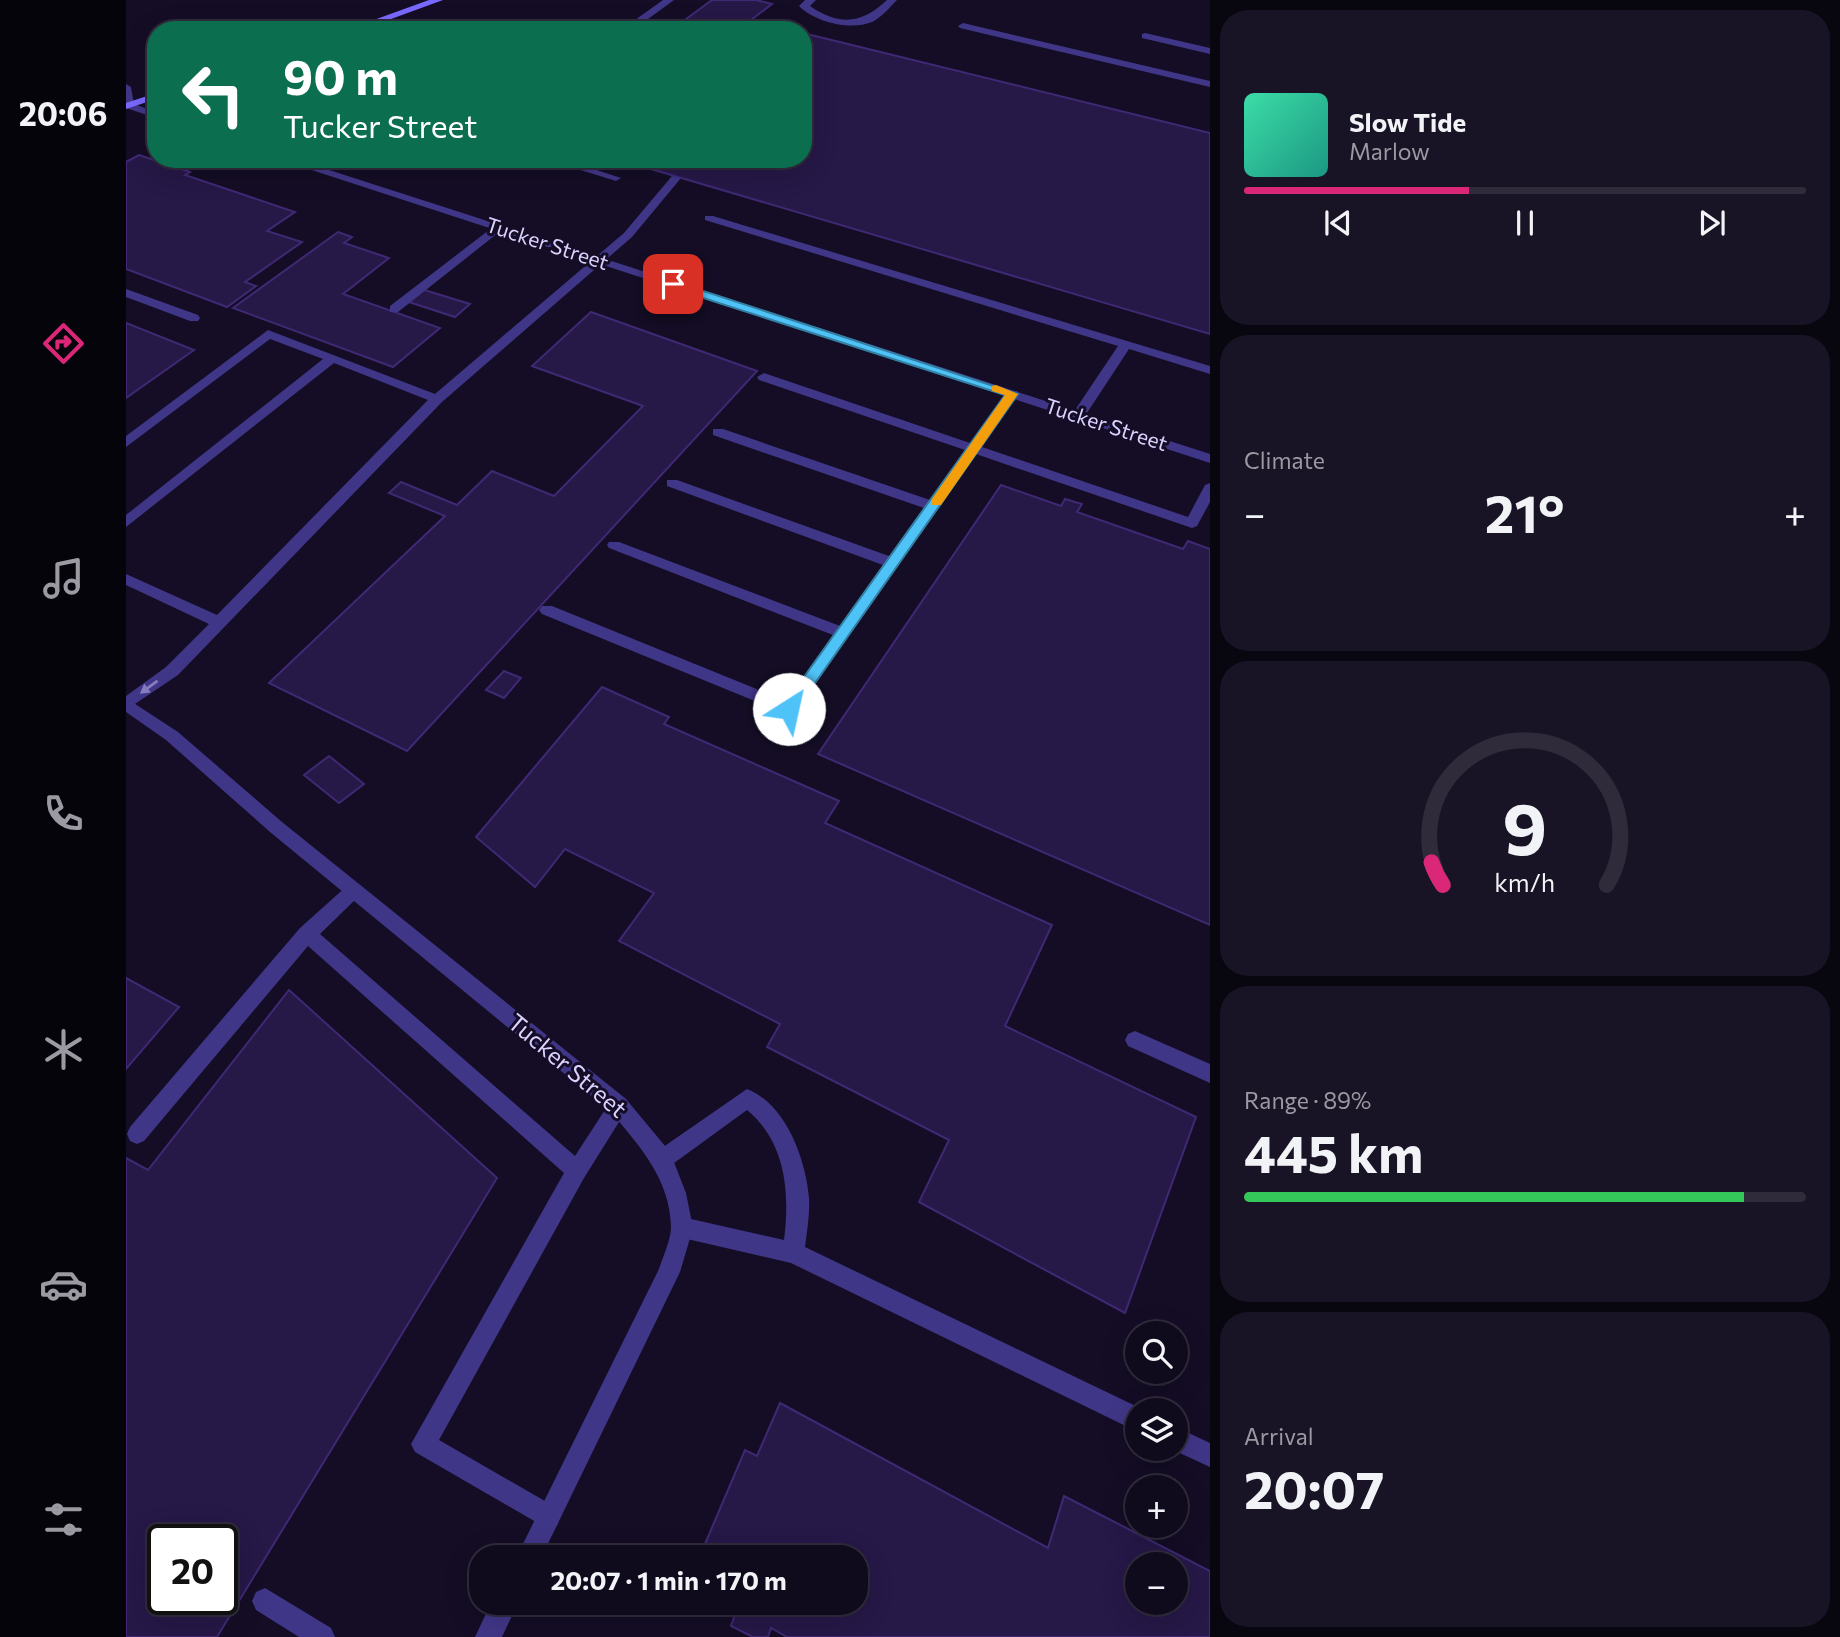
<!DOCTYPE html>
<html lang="en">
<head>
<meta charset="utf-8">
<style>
  :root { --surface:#0f0a1c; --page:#181325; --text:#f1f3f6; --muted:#9b9aa3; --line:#2f2b3b; --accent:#db2777 }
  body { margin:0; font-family:Commissioner,sans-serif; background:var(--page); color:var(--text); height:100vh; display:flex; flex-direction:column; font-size:26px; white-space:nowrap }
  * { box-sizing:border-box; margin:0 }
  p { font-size:23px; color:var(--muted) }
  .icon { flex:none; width:38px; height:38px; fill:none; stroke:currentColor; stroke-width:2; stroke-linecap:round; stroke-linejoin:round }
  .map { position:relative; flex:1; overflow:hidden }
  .panel { display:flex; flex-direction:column; gap:10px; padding:10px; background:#08060f; width:630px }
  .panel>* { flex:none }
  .hud { position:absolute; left:21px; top:21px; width:665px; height:147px; border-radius:28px; box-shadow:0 7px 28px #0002,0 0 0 2px var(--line); background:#0b6e4f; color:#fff; overflow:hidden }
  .tools { position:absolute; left:999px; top:1321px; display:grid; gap:14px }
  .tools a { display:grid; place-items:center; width:63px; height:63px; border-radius:50%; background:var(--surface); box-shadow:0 7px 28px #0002,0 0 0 2px var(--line); font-size:35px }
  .speed { position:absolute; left:21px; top:1524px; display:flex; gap:14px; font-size:35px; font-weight:700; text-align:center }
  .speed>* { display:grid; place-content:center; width:91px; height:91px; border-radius:50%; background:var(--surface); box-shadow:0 7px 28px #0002,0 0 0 2px var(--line); line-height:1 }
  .speed .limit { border:4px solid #111; border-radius:10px; background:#fff; color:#111 }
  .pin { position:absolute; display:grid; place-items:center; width:60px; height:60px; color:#fff; margin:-30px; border-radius:14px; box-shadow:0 4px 10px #0006 }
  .me { position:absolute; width:77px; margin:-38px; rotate:35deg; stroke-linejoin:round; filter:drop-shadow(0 0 5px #0008) }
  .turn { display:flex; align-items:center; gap:24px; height:147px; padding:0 21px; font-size:32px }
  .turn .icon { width:91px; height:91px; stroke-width:2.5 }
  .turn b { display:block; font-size:49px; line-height:60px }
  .big { font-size:52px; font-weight:700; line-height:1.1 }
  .panel .widget { flex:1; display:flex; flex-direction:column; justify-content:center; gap:10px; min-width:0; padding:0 24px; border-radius:28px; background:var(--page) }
  .panel .dial { align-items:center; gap:0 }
  .dial svg { height:182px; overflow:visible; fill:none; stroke:var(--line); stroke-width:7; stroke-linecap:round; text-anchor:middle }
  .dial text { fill:var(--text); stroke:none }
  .song { display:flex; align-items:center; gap:21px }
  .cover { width:84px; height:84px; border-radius:10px; background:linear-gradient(135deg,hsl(160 70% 55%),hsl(170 70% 35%)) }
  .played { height:7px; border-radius:4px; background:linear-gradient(90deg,var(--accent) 40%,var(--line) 40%) }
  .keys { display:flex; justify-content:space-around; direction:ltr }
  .heat { display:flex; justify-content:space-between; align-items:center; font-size:38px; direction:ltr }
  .charge { height:10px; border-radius:5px; background:linear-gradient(90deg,#34c759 89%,var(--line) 0) }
  .trip { position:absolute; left:343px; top:1545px; width:399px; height:70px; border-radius:28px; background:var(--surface); box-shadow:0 7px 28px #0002,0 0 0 2px var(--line); font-weight:700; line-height:70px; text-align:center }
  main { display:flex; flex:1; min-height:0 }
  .tab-bar { display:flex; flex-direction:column; width:126px; justify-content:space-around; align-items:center; background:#06040b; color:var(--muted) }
  .tab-bar .icon { width:49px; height:49px }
  .tab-bar .active { color:var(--accent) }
  .tab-bar b { font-size:32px; color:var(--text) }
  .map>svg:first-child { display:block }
  .building { fill:#261847; stroke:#3f2974; stroke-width:2; fill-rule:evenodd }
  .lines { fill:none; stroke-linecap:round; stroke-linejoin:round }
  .lane { fill:#403687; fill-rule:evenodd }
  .street { fill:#403687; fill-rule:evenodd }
  .secondary { fill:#7a69ff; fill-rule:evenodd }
  .oneway { fill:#867cbd }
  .route { fill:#4fc3f7; stroke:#337fa1; stroke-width:2 }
  .slow { fill:#f59e0b }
  .labels { text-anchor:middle; stroke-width:6; stroke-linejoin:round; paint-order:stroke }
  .far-street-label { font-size:21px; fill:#dbd2ff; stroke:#140d25 }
  .street-label { font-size:24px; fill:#dbd2ff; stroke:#140d25 }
</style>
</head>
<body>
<main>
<nav class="tab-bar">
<b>20:06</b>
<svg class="icon active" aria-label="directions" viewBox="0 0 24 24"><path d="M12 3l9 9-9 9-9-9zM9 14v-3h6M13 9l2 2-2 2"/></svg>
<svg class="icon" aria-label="music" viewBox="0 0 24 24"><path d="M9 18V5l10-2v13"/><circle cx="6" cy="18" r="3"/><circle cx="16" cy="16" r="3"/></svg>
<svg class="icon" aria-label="phone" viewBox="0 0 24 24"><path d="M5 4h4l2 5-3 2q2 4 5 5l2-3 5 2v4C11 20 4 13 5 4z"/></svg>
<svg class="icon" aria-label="climate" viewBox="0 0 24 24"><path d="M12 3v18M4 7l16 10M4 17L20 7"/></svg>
<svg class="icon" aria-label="car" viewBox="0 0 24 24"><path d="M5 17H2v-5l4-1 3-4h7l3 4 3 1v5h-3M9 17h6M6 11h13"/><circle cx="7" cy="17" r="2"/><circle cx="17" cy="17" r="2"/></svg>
<svg class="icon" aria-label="filters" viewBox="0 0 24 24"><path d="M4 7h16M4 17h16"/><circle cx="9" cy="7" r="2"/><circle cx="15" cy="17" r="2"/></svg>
</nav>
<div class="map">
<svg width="1084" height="1637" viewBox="0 0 1084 1637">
  <rect width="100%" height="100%" fill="#140d25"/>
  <path class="building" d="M586 0H630L646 4 625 20 664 30H545Z
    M677 33 1084 133V334L491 159H677Z
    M13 155 64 172 59 175 169 212 141 231 176 242 119 282 130 286 101 307 0 269V162Z
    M212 232 226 237 218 243 263 258 217 294 314 328 267 367 107 308Z
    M295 289 344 304 329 317 280 301Z
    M465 312 631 371 281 751 143 683 319 516 263 493 275 482 331 505 366 471 428 496 517 406 406 366Z
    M0 323 68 350 0 398Z
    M875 485 935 506 939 499 956 504 951 512 1057 549 1062 541 1084 549V925L692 754Z
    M378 671 395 678 378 698 360 690Z
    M476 687 543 717 538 724 713 801 699 823 926 925 879 1026 1070 1117 999 1313 793 1202 823 1140 641 1047 654 1024 493 941 528 893 439 849 409 887 350 837Z
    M203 756 238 784 213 803 178 775Z
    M0 978 53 1007 0 1069Z
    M163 990 371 1178 91 1637H0V1158L22 1170ZM37 1540H96V1600H37Z
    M654 1403 922 1548 938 1496 1084 1571V1637H661L645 1628 642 1637H627L605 1626 612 1606 606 1603H730V1558H573L619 1450 631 1456ZM1012 1564H1050V1603H1012Z"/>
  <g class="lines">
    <path class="lane" d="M537 0H548L507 30H495Z
      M679 0H690L684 6C713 26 736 24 761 0H771C763 8 756 17 746 22 724 31 689 22 673 6Z
      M837 23 1084 81V87L834 28 832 26Z
      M1019 33 1084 48V54L1016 38V34Z
      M419 159H437L495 178 490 181Z
      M546 176 555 178 506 237 316 402 52 675 0 710V696L40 667 83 624 0 585V574L91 615 302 400 208 363 0 527V515L197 359 144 339 0 447V436L142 330 309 394 498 233Z
      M579 216H587L1084 366V374L1003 349 957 419H947L945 416 992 346 579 220Z
      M367 227 377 229 272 312H264V306Z
      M0 289 72 315 74 318 72 321H64L0 297Z
      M638 373 844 443 881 391H891L893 394 856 447 1062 517 1079 485 1084 483V502L1071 526 1066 528 850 454 669 713 663 715 416 614 413 610 416 606H426L660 701 707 635 483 548 481 545 483 542H493L714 626 757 565 541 486V480H551L763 556 798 508 587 435V429H597L804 500 839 450 633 380 631 377Z
      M228 882 234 885 237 890 234 895 194 934 449 1156 486 1099 493 1096 500 1099 503 1106 458 1178 313 1440 431 1508 434 1517 431 1526 422 1529 289 1452 285 1444 438 1173 182 946 18 1141 11 1144 4 1141 1 1134 4 1127 174 928 222 885Z
      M1009 1031 1084 1064V1083L1002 1046 999 1040 1002 1034Z
      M621 1089C660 1104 680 1160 683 1198 684 1214 681 1231 679 1247L1018 1410H1012V1432L665 1263 548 1236 545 1228 548 1220 556 1217 658 1240C664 1193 660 1142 621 1110L544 1166 537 1169 530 1166 527 1159 530 1152Z
      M1050 1427 1084 1443V1467L1045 1449H1050Z
      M139 1588 205 1628 209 1637H173L130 1610 126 1601 130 1592Z"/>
    <path class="street" d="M0 84 5 87 8 104 30 112V118L0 108Z
      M152 159H169L1084 454V463Z
      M0 698 52 732 156 822 500 1099 544 1152 560 1193 567 1228 554 1272 415 1558H390L533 1269C537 1256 545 1240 545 1227 544 1179 514 1147 486 1113L144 832 40 740 0 712Z
      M365 1603H392L376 1637H349Z"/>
    <path class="secondary" d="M303 0H317L235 30H220Z
      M30 93V99L0 109V103Z"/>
  </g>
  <defs><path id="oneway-solid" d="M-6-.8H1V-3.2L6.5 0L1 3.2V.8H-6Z" transform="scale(1.75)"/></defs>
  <use class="oneway" href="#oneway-solid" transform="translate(23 687) rotate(144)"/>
  <path class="route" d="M543 282H550L892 394 668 713H658L656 709 658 705 879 395 543 287Z"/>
  <path class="slow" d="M870 385 892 394 815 505H806V499L879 395 866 391V386Z"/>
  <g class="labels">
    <g class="far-street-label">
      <text transform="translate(421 244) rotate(18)" y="7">Tucker Street</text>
      <text transform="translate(980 425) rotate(18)" y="7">Tucker Street</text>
    </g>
    <g class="street-label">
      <text transform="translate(441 1066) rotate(40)" y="8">Tucker Street</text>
    </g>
  </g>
</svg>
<div class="tools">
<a><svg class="icon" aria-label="search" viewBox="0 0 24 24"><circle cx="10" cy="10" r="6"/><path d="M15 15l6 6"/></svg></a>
<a><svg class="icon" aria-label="layers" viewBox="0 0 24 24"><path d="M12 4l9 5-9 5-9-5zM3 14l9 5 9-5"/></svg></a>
<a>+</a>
<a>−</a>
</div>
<div class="speed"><div class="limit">20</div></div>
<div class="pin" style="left:547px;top:284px;background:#d93025"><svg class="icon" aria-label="arrive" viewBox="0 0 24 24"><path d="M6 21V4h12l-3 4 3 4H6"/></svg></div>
<svg class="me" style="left:663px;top:709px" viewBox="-20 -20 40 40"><circle r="19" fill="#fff"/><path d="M0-13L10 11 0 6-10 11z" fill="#4fc3f7"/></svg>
<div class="trip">20:07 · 1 min · 170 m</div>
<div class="hud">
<div class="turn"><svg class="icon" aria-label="left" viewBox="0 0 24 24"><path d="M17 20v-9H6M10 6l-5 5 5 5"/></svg><div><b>90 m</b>Tucker Street</div></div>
</div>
</div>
<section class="panel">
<div class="widget">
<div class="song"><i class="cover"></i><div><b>Slow Tide</b><p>Marlow</p></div></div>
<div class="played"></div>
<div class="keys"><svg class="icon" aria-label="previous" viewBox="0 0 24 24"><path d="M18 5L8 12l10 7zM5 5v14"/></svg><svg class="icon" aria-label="pause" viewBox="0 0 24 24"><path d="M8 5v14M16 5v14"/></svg><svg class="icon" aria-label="next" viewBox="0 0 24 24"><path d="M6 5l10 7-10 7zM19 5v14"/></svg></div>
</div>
<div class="widget"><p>Climate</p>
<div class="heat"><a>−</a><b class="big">21°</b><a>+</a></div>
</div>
<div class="widget dial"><svg viewBox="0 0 100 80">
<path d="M14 69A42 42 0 1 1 86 69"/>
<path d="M14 69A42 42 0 0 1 9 59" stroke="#db2777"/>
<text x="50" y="56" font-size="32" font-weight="700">9</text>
<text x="50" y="72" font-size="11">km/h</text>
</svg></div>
<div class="widget"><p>Range · 89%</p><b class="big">445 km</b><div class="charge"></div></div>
<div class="widget"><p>Arrival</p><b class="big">20:07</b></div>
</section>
</main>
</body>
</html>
